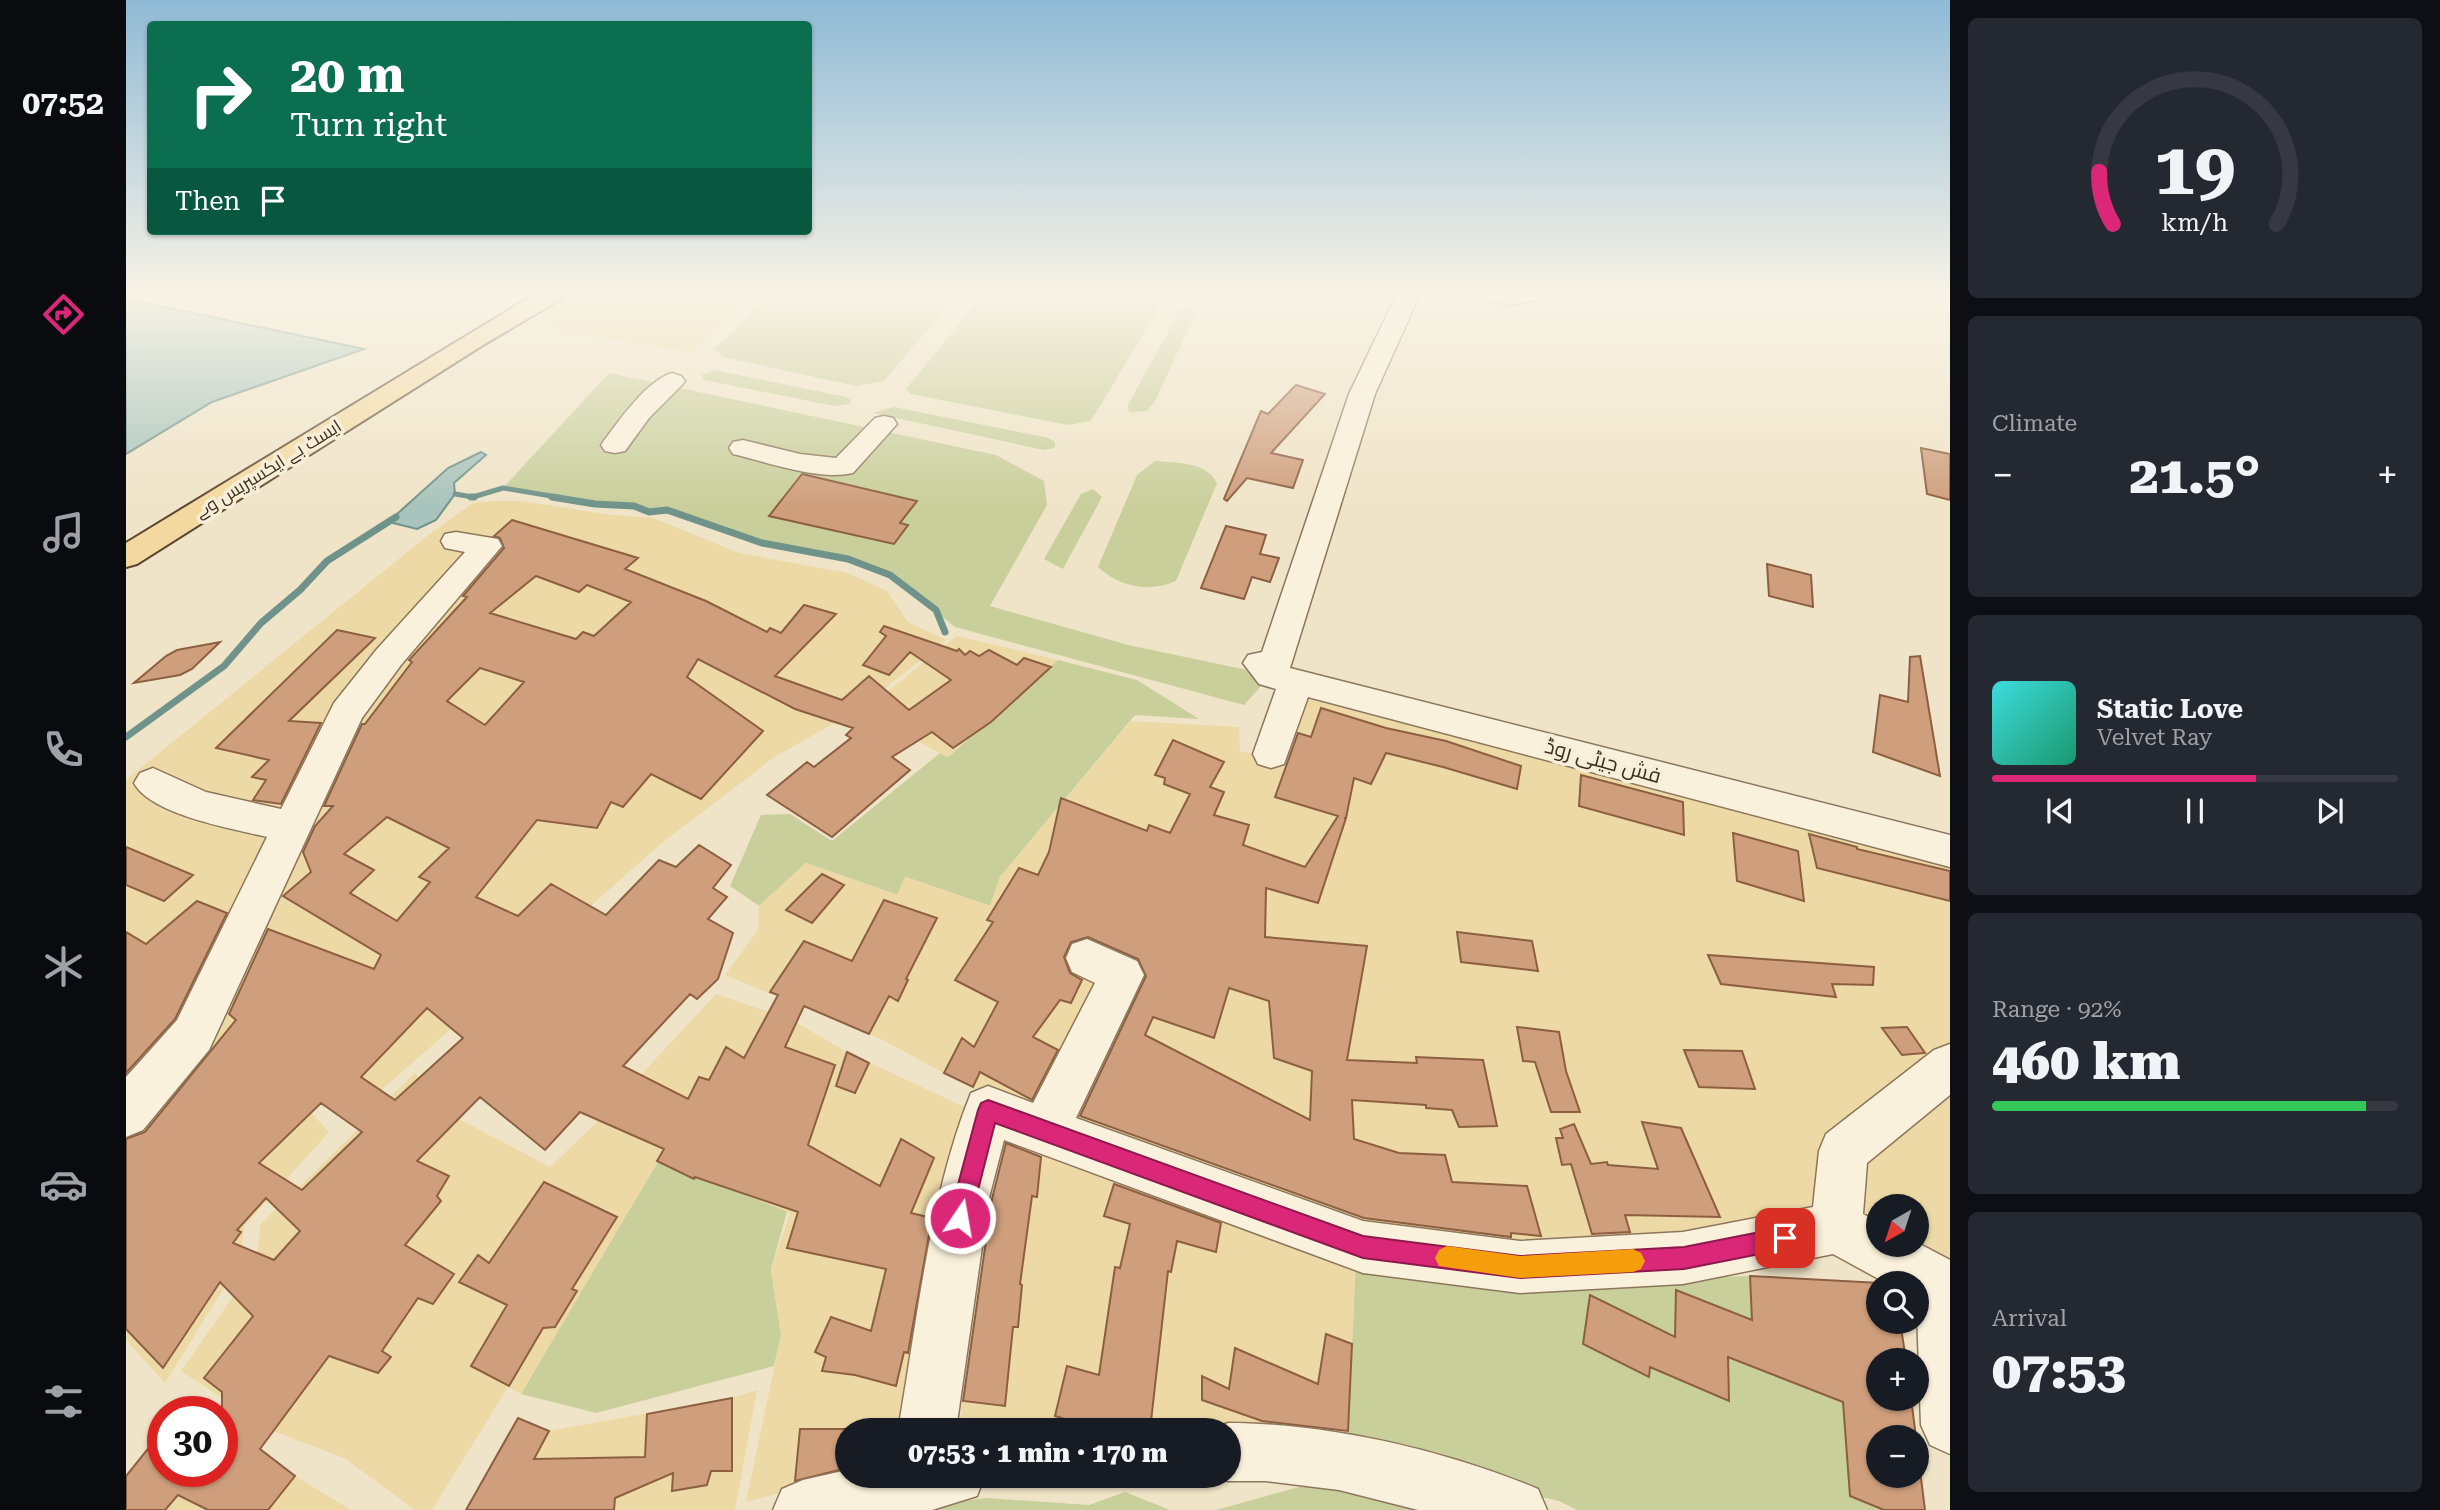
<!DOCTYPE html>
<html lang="en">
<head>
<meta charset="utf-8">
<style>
  :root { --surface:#171b24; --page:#242831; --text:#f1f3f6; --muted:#9ea1a6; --line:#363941; --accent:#db2777 }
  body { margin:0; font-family:"Roboto Serif",Cairo,serif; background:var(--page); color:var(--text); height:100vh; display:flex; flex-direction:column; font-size:26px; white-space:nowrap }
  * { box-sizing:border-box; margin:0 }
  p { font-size:23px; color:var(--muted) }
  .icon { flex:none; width:38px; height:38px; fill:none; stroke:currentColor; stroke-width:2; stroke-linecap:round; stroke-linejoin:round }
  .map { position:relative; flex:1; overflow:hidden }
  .details { display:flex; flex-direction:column; gap:18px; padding:18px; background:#0d0f14; width:490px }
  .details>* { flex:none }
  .banner { position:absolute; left:21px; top:21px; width:665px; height:214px; border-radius:7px; box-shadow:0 2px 5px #0004; background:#0b6e4f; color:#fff; overflow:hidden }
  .needle { width:46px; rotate:219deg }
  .tools { position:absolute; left:1740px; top:1194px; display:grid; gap:14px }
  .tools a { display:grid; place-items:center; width:63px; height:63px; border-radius:50%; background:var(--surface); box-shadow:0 2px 5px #0004; font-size:35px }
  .speed { position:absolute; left:21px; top:1396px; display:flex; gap:14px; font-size:35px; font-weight:700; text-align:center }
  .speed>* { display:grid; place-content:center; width:91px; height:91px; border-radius:50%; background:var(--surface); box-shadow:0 2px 5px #0004; line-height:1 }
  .speed .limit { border:10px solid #d22; background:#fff; color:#111 }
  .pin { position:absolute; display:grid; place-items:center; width:60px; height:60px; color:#fff; margin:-30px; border-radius:14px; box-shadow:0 4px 10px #0006 }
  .me { position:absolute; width:77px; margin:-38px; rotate:12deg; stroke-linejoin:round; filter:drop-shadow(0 0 5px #0008) }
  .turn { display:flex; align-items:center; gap:24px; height:147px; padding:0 28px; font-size:32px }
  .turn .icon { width:91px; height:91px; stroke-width:2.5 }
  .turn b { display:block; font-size:49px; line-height:60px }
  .then { display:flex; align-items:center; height:66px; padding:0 28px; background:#0003; gap:14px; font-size:26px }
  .big { font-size:52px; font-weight:800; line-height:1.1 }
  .details .widget { flex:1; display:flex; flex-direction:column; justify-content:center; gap:10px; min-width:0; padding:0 24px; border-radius:10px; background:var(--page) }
  .details .dial { align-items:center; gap:0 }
  .dial svg { height:182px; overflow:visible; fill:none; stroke:var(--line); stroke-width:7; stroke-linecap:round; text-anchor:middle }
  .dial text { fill:var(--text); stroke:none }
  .song { display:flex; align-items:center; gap:21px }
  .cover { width:84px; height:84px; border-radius:10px; background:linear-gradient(135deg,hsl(180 70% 55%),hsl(160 70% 35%)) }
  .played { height:7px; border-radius:4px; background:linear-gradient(90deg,var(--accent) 65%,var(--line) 65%) }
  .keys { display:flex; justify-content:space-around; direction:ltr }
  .heat { display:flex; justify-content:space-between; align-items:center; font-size:38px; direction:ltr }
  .charge { height:10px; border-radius:5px; background:linear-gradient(90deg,#34c759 92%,var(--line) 0) }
  .trip { position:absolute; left:709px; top:1418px; width:406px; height:70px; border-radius:35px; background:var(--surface); box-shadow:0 2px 5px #0004; font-weight:800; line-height:70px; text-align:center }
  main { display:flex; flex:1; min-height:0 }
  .tab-bar { display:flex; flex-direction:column; width:126px; justify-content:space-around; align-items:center; background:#090b0e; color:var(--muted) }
  .tab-bar .icon { width:49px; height:49px }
  .tab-bar .on { color:var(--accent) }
  .tab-bar b { font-size:32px; color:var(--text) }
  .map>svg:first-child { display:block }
  .green { fill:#c9cf9b }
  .sand { fill:#ecd9a5; fill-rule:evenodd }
  .water { fill:#a9c4bc; stroke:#6f938a; stroke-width:2 }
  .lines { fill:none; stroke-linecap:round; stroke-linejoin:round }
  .stream-far1 { stroke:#6f938a; stroke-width:5 }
  .stream { stroke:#6f938a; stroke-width:7 }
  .building { fill:#cf9f7d; stroke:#8d5f41; stroke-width:2; fill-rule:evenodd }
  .minor-casing { stroke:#8d765c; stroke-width:3 }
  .major-casing { stroke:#5b4430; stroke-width:4 }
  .minor { fill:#faf1dc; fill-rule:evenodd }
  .major { fill:#f3d9a0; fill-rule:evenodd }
  .route { fill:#db2777; stroke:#8e194d; stroke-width:2 }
  .slow { fill:#f59e0b }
  .labels { text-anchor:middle; stroke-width:7; stroke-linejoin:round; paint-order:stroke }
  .far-street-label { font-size:18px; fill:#3d2e20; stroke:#f7eed8 }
  .street-label { font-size:21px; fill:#3d2e20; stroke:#f7eed8 }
</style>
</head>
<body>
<main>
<nav class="tab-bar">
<b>07:52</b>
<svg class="icon on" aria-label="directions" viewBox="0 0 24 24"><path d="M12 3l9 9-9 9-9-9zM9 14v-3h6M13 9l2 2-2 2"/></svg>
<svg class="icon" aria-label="music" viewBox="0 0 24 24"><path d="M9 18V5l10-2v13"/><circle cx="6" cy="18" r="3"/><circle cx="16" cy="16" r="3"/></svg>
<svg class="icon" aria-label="phone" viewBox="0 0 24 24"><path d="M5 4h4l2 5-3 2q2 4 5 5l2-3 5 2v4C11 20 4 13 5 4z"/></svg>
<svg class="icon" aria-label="climate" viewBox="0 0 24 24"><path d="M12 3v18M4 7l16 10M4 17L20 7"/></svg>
<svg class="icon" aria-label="car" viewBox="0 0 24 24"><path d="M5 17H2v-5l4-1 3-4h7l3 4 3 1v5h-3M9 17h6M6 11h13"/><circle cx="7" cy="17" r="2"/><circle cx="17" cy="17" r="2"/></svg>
<svg class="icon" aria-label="filters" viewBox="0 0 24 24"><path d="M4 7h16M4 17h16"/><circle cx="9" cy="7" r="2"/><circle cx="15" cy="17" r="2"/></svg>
</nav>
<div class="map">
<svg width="1824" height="1510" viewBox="0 0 1824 1510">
  <rect width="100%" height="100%" fill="#f0e4c8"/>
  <path class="green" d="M647 294H832L758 381 730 386 597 357 588 349Z
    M857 294H1041L971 411 964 421 942 425 785 394 780 389Z
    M1060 306 1071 311 1029 401 1021 411 1003 412 1002 405 1054 310Z
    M588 370 720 397 725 400 723 404 709 406 578 380 576 375Z
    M483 373 870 455 918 481 921 505 864 606 1002 645 1145 675 1118 705 829 627 764 575 722 559 636 543 541 510 523 512 508 506 469 504 377 488Z
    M768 407 923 438 929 442V448L918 450 747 413Z
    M1029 461C1050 463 1080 461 1091 483L1050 581C1022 593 994 587 972 567L1011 475Z
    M967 489 976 497 937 569 918 559 955 494Z
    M932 660 1011 680 1073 719 1009 715 874 877 864 906 780 877 772 895 680 863 633 906 604 886 635 815 664 814 706 841 814 753 822 757Z
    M531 1161 568 1179 573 1169 662 1208 645 1269 655 1335 648 1366 470 1413 395 1394Z
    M1230 1255 1464 1280 1624 1276 1629 1367 1717 1402 1724 1495 1758 1510H1451L1433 1501 1221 1452Z
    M1217 1475 1329 1510H1090Z
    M999 1492 1044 1510H798L817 1503 861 1498 963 1505Z"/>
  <path class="sand" d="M440 294H629L565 352 429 330 420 315 431 299Z
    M369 501H395L486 515 527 518 613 553 722 573 761 591 782 622 820 640 733 709 647 758 536 843 225 1117 145 1071 203 1132 119 1225 112 1265 39 1383 0 1340V780L301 536 347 503Z
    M831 636 932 660 821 757 737 711Z
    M1182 699 1824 863V1047L1703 1136 1682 1216 1508 1244 1299 1243 884 1109 757 1040 599 975 632 930 633 906 680 863 771 895 779 877 864 906 874 877 1005 721 1113 727 1114 751 1153 762Z
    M590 994 664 1019 721 1052 851 1113 786 1430H721L722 1475 620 1502 655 1335 645 1269 664 1213 597 1186 573 1169 568 1179 532 1162 395 1394 382 1387 306 1510H289L218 1458 147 1431 55 1371 131 1262 134 1225 289 1073 333 1119 424 1167 473 1120Z
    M1824 1092V1425L1819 1286 1710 1228 1717 1151ZM1752 1206H1790V1244H1752Z
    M874 1122 1230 1255 1221 1452 1140 1423 1109 1432 834 1430 836 1401 879 1406 850 1324 892 1327 896 1285 858 1279 873 1191 911 1197 915 1155 862 1139Z
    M631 1390 609 1510H341L392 1418 423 1431 606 1398Z
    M137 1463 169 1476 225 1510H22Z"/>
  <path class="water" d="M0 299 238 349 86 402 0 454Z
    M355 452 360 455 328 483 329 494 310 520 291 529 267 523 271 514 322 468Z"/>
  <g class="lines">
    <path class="stream-far1" d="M329 494 347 497 377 488 437 498"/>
    <path class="stream" d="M345 497H348
      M426 497 469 504 508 506 523 512 541 510 636 543 722 559 764 575 810 610 819 632
      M0 737 98 666 135 623 174 590 201 561 270 517"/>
  </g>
  <path class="building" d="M1170 385 1199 394 1145 453 1177 460 1167 488 1121 478 1101 501 1098 499 1135 411 1142 414Z
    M1795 448 1824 454V500L1801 494Z
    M676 474 791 501 774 523 782 525 768 544 643 516Z
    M386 520 512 558 499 569 580 601 641 632 644 628 655 633 678 605 710 614 649 676 716 700 743 676 783 710 825 680 784 652 763 675 737 665 760 636 754 632 758 626 831 651 833 649 839 655 844 651 853 656 863 650 891 665 898 658 925 667 865 722 827 748 806 732 766 757 784 770 706 837 641 795 681 762 688 767 725 738 720 735 727 728 669 709 572 659 561 677 637 731 575 799 525 774 497 807 485 802 471 828 411 820 350 897 392 916 425 884 480 915 533 860 550 867 573 845 605 865 587 888 601 897 582 919 607 933 592 979 571 999 564 994 497 1066 562 1099 573 1077 583 1080 600 1047 618 1058 652 995 644 992 678 941 726 961 758 900 811 918 780 979 782 980 772 1001 763 996 743 1034 678 1006 659 1047 709 1065 682 1145 754 1186 775 1139 808 1158 785 1213 806 1218 782 1353 778 1352 770 1386 729 1375 696 1371 700 1357 689 1352 705 1317 745 1331 760 1269 661 1248 672 1212 569 1177 568 1179 531 1161 538 1149 454 1112 419 1150 354 1097 291 1161 323 1176 311 1196 315 1201 279 1245 328 1274 307 1304 292 1298 256 1351 265 1357 252 1373 203 1356 134 1449 169 1476 142 1510H82L52 1495 39 1510H0V1476L37 1430V1472H96V1392L78 1378 127 1316 94 1282 37 1368 0 1329V1139L19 1132 110 1020 103 1014 142 929 248 969 255 955 157 896 185 872 177 852 189 826 207 806H198L236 724H239L286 662 283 660 341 597 337 596 378 548 374 538 368 536ZM410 576 453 592 461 585 505 602 468 636 457 632 450 639 364 613ZM354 668 398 682 359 725 321 701ZM261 817 323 848 293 877 304 882 271 921 224 893 248 870 218 854ZM301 1008 337 1038 269 1100 235 1077ZM195 1103 236 1132 176 1190 133 1163ZM140 1198 174 1231 148 1260 107 1243 115 1232 111 1230Z
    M1100 526 1140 535 1134 554 1153 558 1144 582 1126 577 1118 599 1075 588Z
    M1641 564 1685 575 1687 607 1643 596Z
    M211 630 249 638 163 721 195 723 155 804 127 800 140 780 126 777 143 760 90 748Z
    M94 642 66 669 54 675 8 683 40 656 51 650Z
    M1794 656 1814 776 1747 752 1754 695 1782 702 1784 657Z
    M1195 708 1260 728 1320 741 1395 766 1391 789 1317 767 1260 753 1245 784 1228 778 1220 818H1218H1220L1192 903 1140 888 1139 937 1241 946 1221 1060 1291 1063 1290 1057 1357 1060 1371 1126 1333 1127 1326 1110 1300 1108V1105L1226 1100 1228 1139 1273 1153 1319 1155 1326 1182 1401 1186 1415 1236 1385 1233V1237L1238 1218 954 1116 1020 976 1012 959 962 937 945 942 938 957 944 973 956 980 945 1003 934 1000 907 1037 932 1050 906 1100 854 1072 847 1087 818 1073 836 1038 848 1047 872 1002 829 980 867 922 861 920 893 868 912 875 923 852 935 798 1021 831 1023 825 1044 833 1064 794 1038 784 1039 778 1029 775 1047 740 1098 762 1084 787 1098 792 1088 815 1123 825 1117 845 1179 867 1212 816 1149 797 1172 733 1185 737ZM1103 988 1143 1001 1148 1058 1186 1071 1184 1120 1019 1035 1027 1017 1088 1038Z
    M1455 775 1557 802 1558 835 1453 806Z
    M1607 833 1672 851 1678 901 1611 881Z
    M1683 834 1731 847V849L1824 871V901L1691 868Z
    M0 847 67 875 38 901 0 885Z
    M696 874 718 885 686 923 660 910Z
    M71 901 101 913 49 1019 0 1073V932L20 944Z
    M1331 932 1406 941 1412 971 1335 962Z
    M1582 955 1748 967 1747 985 1706 984 1710 997 1595 984Z
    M1391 1027 1433 1032 1440 1071 1454 1112H1425L1409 1062 1397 1061Z
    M1781 1027 1799 1053 1776 1055 1756 1028Z
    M1558 1050 1616 1051 1629 1089 1573 1087Z
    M721 1052 743 1063 729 1093 710 1086Z
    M1516 1122 1555 1128 1594 1217 1499 1215 1504 1232 1466 1234 1445 1164 1436 1165 1430 1138H1437L1434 1129 1448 1124 1465 1164 1481 1162 1482 1165 1532 1169Z
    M880 1143 915 1157 911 1197 906 1196 894 1284 896 1285 892 1327H887L879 1406 837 1401 866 1199Z
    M418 1182 491 1217 446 1289 451 1291 429 1327 417 1328 383 1386 345 1366 381 1305 333 1282 352 1255 363 1263Z
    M988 1184 1095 1223 1090 1252 1051 1241 1045 1272 1042 1271 1024 1430H974L929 1416 941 1366 973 1375 989 1267 994 1268 1004 1224 978 1216Z
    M1624 1276 1754 1283H1752V1321H1774L1780 1360H1752V1398H1785L1790 1437H1752V1475H1790V1438L1799 1510H1758L1724 1496 1717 1402 1602 1357 1603 1401 1524 1367 1523 1377 1457 1344 1464 1295 1549 1337 1550 1290 1626 1320Z
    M1200 1334 1226 1344 1222 1431 1136 1421 1076 1400V1376L1103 1389 1109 1348 1192 1384Z
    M606 1398V1471H585L581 1485 546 1491 547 1473 489 1498 488 1510H340L392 1418 423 1431 408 1459 519 1457 521 1414Z
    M674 1429H721V1468L669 1481Z"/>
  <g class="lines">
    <defs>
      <path id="minor" d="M1271 294H1294L1249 394 1164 668 1824 835V867L1182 697 1158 764 1145 768 1132 764 1127 754 1150 689 1133 684 1117 663 1122 655 1136 652 1223 394Z
        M1349 294H1416L1413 299 1383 305 1352 299Z
        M546 373 555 376 559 381 555 386 523 418 499 451 489 453 479 451 475 445C490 424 521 380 546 373Z
        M758 416 767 418 771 424 727 473C693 481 641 462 607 454L603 448 607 442 617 440 674 454 710 458 749 418Z
        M330 532 372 539 376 546 275 665 236 718 83 1050 17 1130 0 1137V1077L51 1020 141 837C108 829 25 815 8 783L14 773 27 768 80 792 155 809 208 703 251 649 339 552 319 548 315 541 319 534Z
        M961 939 1011 961 1018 975 950 1118 1237 1221 1394 1241 1557 1232 1687 1207 1693 1151 1700 1134 1808 1050 1824 1044V1095L1741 1163 1737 1214 1752 1222V1244L1790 1242 1824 1260V1454L1804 1445 1795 1425 1790 1283H1760L1707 1254 1557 1284 1394 1293 1237 1273 878 1140 863 1198 830 1430H772C791 1323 804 1193 845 1093L862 1086 907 1103 969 983 946 972 940 958 946 944Z
        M1102 1423C1202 1423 1319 1450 1412 1489L1421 1510H1292L1213 1490 1139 1481H1102L1088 1475H1102V1430H1085Z
        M721 1470V1475H859L851 1496 806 1510H647L656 1489 677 1480Z"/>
      <path id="major" d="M409 294H439L435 299 357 345 11 564 0 567V543Z"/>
    </defs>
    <use href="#minor" class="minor-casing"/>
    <use href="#major" class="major-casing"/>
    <use href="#minor" class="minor"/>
    <use href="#major" class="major"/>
  </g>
  <linearGradient id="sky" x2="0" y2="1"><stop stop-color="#8fbad6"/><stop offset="0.58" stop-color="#f8f3e6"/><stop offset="1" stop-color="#f8f3e6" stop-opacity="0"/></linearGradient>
  <rect width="1824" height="506" fill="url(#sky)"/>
  <path class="route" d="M862 1100 1237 1236 1394 1256 1558 1247 1659 1227 1667 1230 1670 1238 1667 1246 1659 1249 1558 1269 1394 1278 1237 1258 869 1123 845 1218 842 1226 834 1229 827 1226 823 1218 852 1110 855 1103Z"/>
  <path class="slow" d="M1321 1246 1394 1256 1507 1249 1515 1253 1519 1261 1515 1269 1507 1272 1394 1278 1313 1266 1309 1258 1313 1250Z"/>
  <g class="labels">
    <g class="far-street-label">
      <text transform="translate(142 469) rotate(-32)" y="6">ایسٹ بے ایکسپریس وے</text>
    </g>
    <g class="street-label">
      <text transform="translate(1477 761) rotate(15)" y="7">فش جیٹی روڈ</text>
    </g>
  </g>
</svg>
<div class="tools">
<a><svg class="needle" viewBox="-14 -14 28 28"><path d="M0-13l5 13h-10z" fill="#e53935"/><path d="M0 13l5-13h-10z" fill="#9ea1a6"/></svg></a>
<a><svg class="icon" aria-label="search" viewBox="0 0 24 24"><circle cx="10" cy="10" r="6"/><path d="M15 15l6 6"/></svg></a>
<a>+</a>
<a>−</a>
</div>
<div class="speed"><div class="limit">30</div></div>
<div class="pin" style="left:1659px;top:1238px;background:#d93025"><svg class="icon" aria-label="arrive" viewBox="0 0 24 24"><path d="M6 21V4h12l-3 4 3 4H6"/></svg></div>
<svg class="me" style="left:834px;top:1218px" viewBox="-20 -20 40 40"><circle r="17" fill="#db2777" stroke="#fff" stroke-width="3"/><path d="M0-11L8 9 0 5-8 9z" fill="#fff"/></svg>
<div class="trip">07:53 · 1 min · 170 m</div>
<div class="banner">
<div class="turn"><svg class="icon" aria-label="right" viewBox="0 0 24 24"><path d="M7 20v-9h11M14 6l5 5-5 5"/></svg><div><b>20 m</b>Turn right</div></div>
<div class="then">Then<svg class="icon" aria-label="arrive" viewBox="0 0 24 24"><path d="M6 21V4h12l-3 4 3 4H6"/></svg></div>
</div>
</div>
<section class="details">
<div class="widget dial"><svg viewBox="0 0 100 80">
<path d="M14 69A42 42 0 1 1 86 69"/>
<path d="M14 69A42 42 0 0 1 8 46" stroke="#db2777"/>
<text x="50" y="56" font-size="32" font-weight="700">19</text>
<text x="50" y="72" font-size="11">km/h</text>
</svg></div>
<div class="widget"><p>Climate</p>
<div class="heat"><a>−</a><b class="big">21.5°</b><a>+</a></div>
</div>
<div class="widget">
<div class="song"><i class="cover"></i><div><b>Static Love</b><p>Velvet Ray</p></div></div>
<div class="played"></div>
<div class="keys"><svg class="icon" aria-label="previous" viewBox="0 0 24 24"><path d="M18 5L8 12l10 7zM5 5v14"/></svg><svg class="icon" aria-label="pause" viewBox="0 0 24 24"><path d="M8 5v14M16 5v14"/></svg><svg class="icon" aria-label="next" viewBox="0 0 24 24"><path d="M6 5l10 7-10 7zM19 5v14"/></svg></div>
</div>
<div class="widget"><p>Range · 92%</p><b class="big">460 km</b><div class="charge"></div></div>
<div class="widget"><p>Arrival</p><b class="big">07:53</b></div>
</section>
</main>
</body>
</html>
